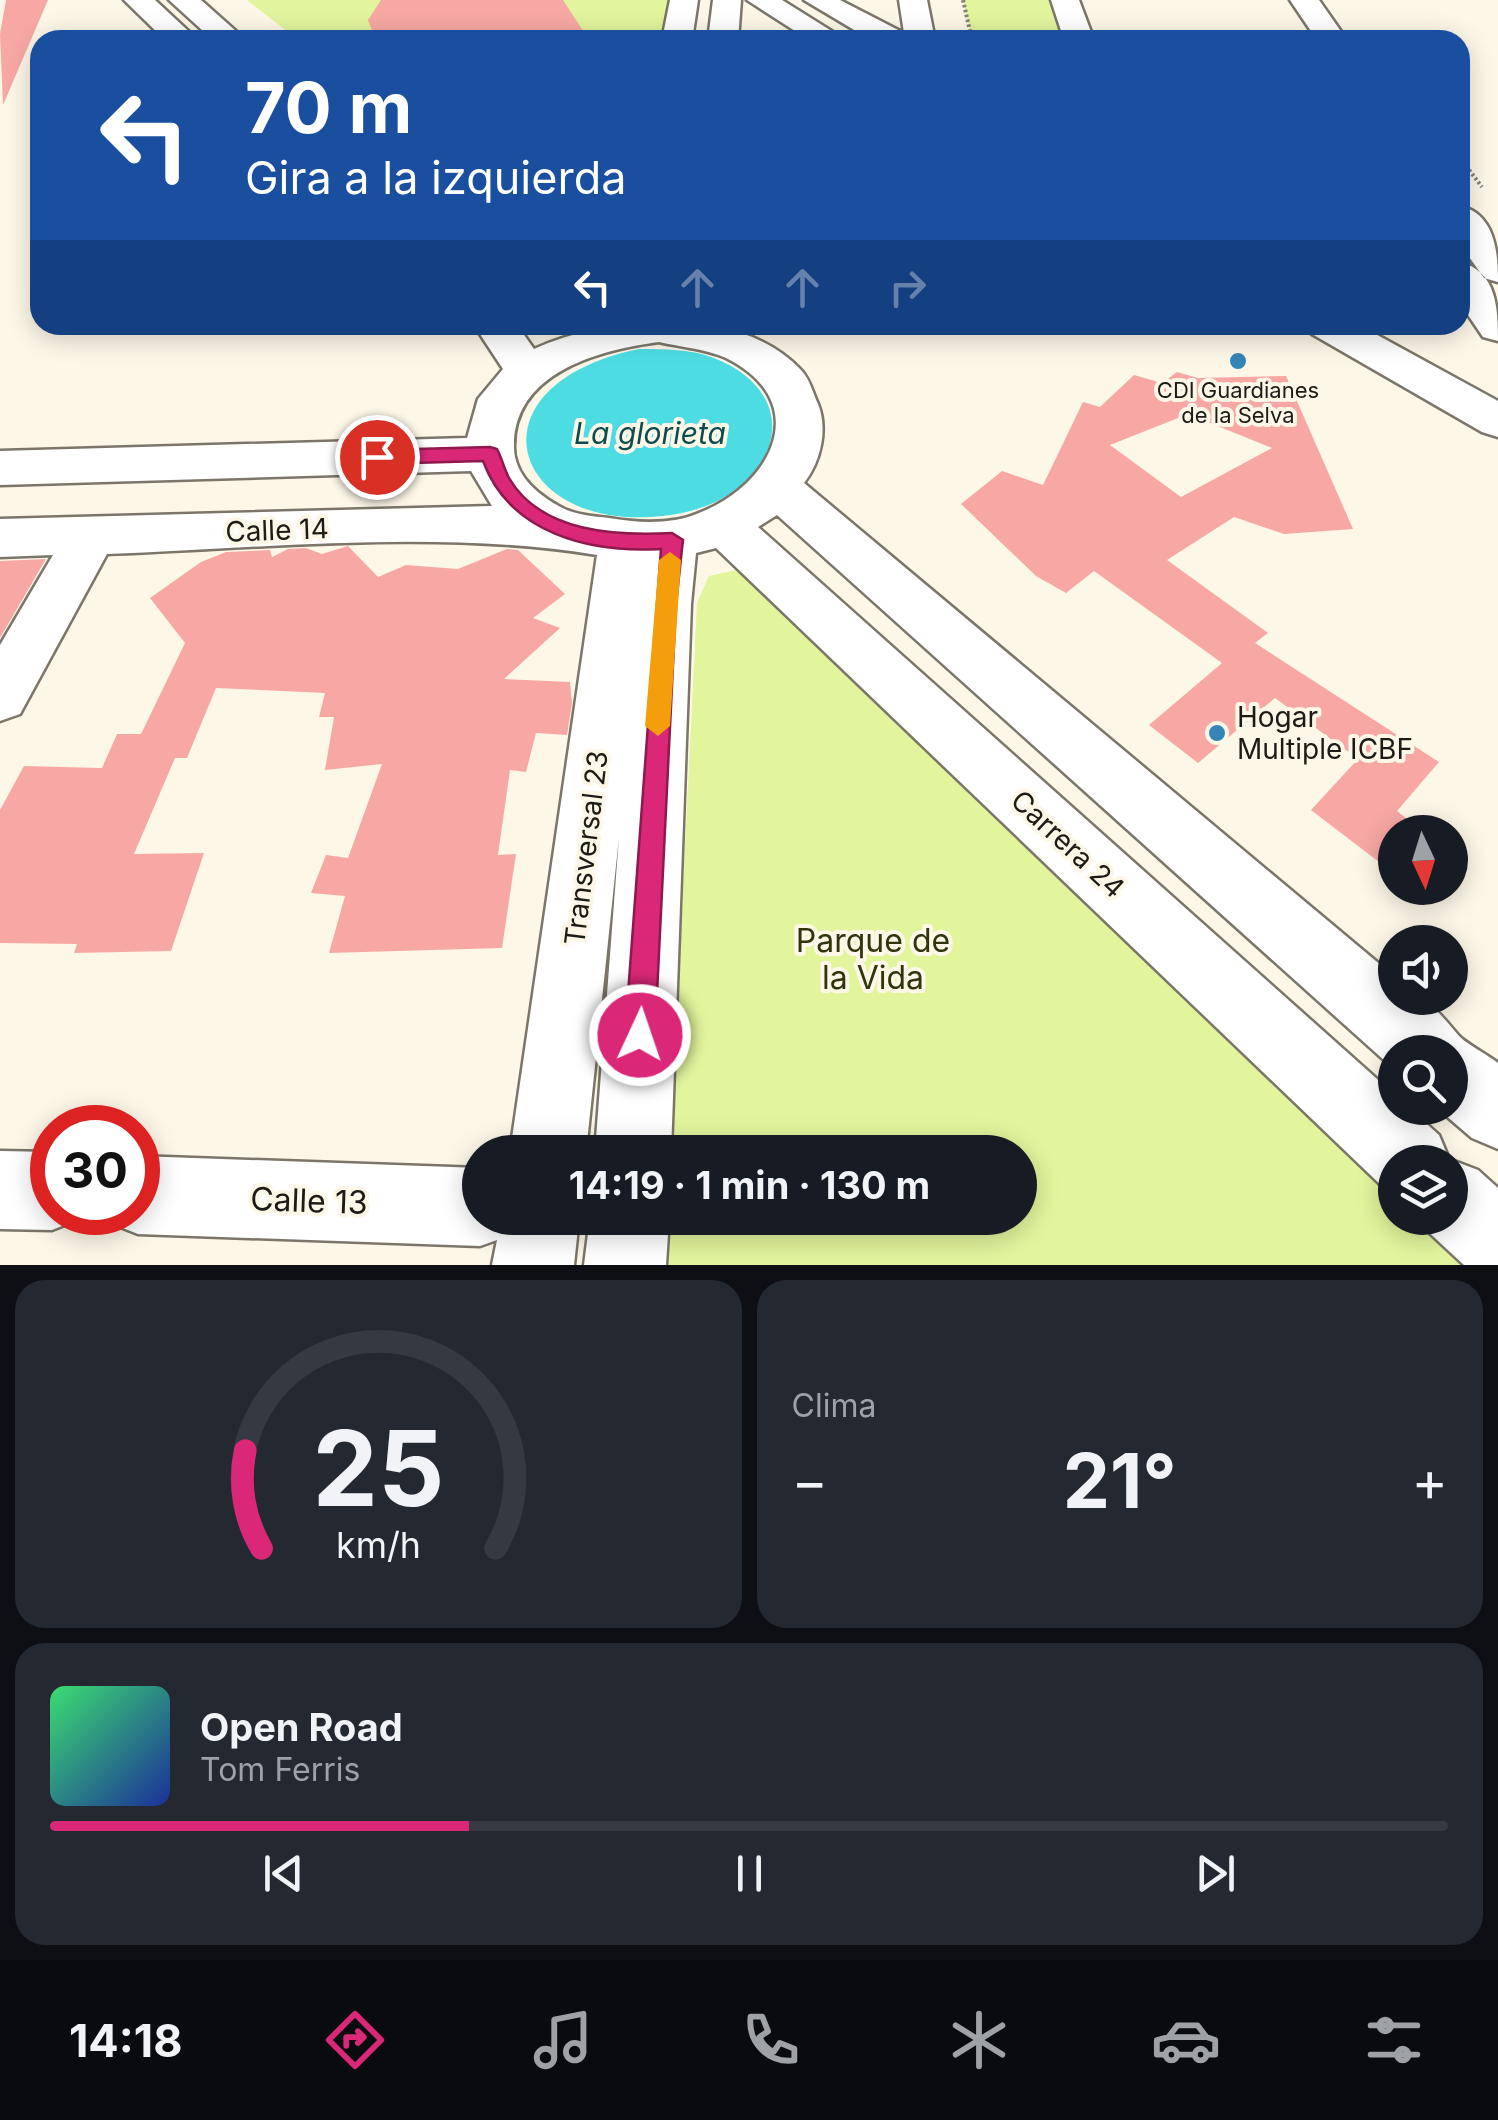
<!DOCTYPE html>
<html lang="es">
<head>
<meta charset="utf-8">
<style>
  :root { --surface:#171b24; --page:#242831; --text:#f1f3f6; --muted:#9ea1a6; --line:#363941; --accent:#db2777 }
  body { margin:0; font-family:Inter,sans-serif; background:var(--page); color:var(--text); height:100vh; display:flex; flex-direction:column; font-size:38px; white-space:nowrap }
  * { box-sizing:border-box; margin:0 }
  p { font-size:32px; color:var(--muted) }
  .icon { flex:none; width:55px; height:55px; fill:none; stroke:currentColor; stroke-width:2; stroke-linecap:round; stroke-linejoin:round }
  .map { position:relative; height:1265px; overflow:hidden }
  .panel { display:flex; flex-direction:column; gap:15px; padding:15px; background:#0d0f14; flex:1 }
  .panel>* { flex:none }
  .banner { position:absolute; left:30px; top:30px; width:1440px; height:305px; border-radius:30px; box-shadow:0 5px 25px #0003; background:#1a4fa0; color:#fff; overflow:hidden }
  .needle { width:65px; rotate:176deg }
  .controls { position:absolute; left:1378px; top:815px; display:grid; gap:20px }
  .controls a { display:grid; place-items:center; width:90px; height:90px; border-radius:50%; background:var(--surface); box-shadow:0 5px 25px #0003; font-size:50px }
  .speed { position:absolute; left:30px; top:1105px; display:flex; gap:20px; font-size:50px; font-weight:700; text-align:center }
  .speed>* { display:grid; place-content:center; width:130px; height:130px; border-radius:50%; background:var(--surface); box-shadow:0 5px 25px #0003; line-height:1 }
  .speed .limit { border:15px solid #d22; background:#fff; color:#111 }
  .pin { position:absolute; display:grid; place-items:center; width:85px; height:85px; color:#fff; margin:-42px; border:5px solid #fff; border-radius:50%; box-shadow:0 2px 10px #0007 }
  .me { position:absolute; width:110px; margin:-55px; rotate:3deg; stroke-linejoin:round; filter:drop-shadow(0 0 8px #0008) }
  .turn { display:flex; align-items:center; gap:35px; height:210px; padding:0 50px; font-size:45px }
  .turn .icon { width:130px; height:130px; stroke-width:2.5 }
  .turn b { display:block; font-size:70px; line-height:85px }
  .lanes { display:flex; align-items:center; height:95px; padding:0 50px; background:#0003; justify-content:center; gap:50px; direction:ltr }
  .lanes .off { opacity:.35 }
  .big { font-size:75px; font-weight:700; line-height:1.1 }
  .panel .widget { flex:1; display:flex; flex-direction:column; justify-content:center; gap:15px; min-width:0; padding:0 35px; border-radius:30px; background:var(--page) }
  .panel .dial { align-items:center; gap:0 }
  .dial svg { height:260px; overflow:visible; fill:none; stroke:var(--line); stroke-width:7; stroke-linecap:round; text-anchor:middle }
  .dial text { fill:var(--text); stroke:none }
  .song { display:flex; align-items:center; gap:30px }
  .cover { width:120px; height:120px; border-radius:15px; background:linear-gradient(135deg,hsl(140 70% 55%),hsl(230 70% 35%)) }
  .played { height:10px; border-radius:5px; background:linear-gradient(90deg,var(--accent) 30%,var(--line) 30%) }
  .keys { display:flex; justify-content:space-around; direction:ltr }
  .heat { display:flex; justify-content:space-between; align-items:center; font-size:55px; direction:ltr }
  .panel .tiles { flex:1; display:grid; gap:15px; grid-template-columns:1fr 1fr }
  .widget:last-child { grid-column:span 2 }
  .trip { position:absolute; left:462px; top:1135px; width:575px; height:100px; border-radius:50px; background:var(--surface); box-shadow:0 5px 25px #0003; font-weight:700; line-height:100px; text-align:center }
  .dock { display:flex; height:160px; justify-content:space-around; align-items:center; background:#090b0e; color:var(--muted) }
  .dock .icon { width:70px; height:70px }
  .dock .active { color:var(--accent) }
  .dock b { font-size:45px; color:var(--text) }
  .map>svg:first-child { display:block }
  .green { fill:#e2f49c }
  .water { fill:#4edce3 }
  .building { fill:#f8a8a4; fill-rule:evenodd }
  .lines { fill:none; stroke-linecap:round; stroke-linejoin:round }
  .minor-casing { stroke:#7b7669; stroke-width:5 }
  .path { stroke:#848177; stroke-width:4; stroke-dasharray:2.5 2.5; stroke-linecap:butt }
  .minor { fill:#fff; fill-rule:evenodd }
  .route { fill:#db2777; stroke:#8e194d; stroke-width:2.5 }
  .slow { fill:#f59e0b }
  .poi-dot { fill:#3585b6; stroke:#fdf7e8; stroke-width:4 }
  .labels { text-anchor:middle; stroke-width:8; stroke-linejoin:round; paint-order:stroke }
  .far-poi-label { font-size:22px; fill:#1c1b15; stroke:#fdf7e8 }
  .street-label { font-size:28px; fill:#1c1b15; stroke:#fdf7e8 }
  .poi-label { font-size:28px; fill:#1c1b15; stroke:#fdf7e8; text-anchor:start }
  .water-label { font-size:30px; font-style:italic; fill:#0c4c4f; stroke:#fdf7e8 }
  .near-park-label { font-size:32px; fill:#2f360e; stroke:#fdf7e8 }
  .near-street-label { font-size:32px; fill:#1c1b15; stroke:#fdf7e8 }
</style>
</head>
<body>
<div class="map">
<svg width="1498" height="1265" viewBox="0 0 1498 1265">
  <rect width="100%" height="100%" fill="#fdf7e8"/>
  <path class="green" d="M247 0H687L681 40H298Z
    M963 0H1049L1064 40H972Z
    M741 569 1395 1178V1218H1437L1488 1265H664L666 1218H1020V1152H670L697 603 709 576Z"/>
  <path class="water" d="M639 349C665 349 691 349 714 358 783 385 792 447 734 491 714 506 688 513 663 516 509 533 464 385 639 349Z"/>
  <path class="building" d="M6 0H48L3 105 0 34Z
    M381 0H563L589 40H376L368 20Z
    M1177 372 1198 378 1286 376 1353 529 1284 534 1234 517 1167 560 1268 633 1255 643 1439 762 1397 811 1412 823 1404 832H1395V843L1379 862 1311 810 1358 759 1275 698 1198 763 1149 725 1222 663 1094 571 1066 593 1036 576 961 504 1002 471 1043 485 1083 402 1100 407 1134 375 1162 383ZM1188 414 1272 448 1181 497 1110 445Z
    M348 546 378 577 406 565 458 569 507 549 518 550 565 594 533 618 560 628 504 679 570 682 572 703 567 735 536 733 526 772 510 770 498 855 516 854 502 948 329 953 345 896 311 893 326 855 348 858 382 764 325 770 334 717H319L325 693 216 688 187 758H175L134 854 204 853 171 951 74 953 77 944 0 943V810L24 766 102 768 117 734H141L185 643 150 598 201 562 226 552 270 550 272 557 288 549 306 548 322 554Z
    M46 559 0 638V561Z"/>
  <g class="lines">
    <defs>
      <path id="minor" d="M124 0H155L198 40H165Z
        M169 0H201L246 40H213Z
        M670 0H698L692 40H662Z
        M713 0H741L738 40H708Z
        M747 0H782L846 40H809Z
        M804 0H840L904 33 899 0H927L935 40H871Z
        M1051 0H1079L1094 40H1064Z
        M1290 0H1319L1347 40H1317Z
        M1460 206C1495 214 1498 252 1498 282L1484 278 1460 244Z
        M1460 262C1497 271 1498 309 1498 341L1483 337 1460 303Z
        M474 325H517L534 349C610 315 738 303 801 370 810 379 813 394 818 404 828 429 821 461 804 483L1395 977V998C1432 998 1437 1011 1459 1036 1465 1043 1488 1055 1498 1063V1149L1472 1138 1437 1108H1450V1052H1395V1070L777 515 758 527 1395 1095V1108H1409L1439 1135 1449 1159 1478 1170 1498 1188V1265H1464L1422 1226 1419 1218H1450V1162H1395V1193L1385 1189 716 548 696 553 691 604 671 1152H595L619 837 586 1152H510L597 555C437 529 268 548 107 554L20 714 0 721V645L53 555 0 557V519L492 506 471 471 0 485V451L467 438 478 399 503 369ZM659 342C680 347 707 349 726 358 814 402 773 484 699 513 671 525 638 523 609 518 591 516 573 515 557 505 536 493 514 474 514 447 513 373 598 350 659 342Z
        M1306 325H1359L1498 401V437L1482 432 1312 334Z
        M0 1151 52 1152V1212H82L80 1219 52 1230 0 1229Z
        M138 1156 480 1168V1218H579L574 1265H492L497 1240 480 1246 138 1234 110 1223 106 1212H138Z
        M590 1218H669L666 1265H584Z"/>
    </defs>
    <use href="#minor" class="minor-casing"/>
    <path class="path" d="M963 0 972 40
      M1460 158 1482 187"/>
    <use href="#minor" class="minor"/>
  </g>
  <path class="route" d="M490 447 497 449C502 458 504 469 509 478 541 533 617 536 672 533L683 540 676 604 655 1035 651 1045 640 1050 630 1045 625 1035 661 549C590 553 510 534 483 461L377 464 367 457 377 450Z"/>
  <path class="slow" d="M670 552 681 560 670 726 658 736 645 726 659 560Z"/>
  <g class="poi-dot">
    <circle cx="1238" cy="361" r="10"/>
    <circle cx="1217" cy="733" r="10"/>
  </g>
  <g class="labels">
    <g class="far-poi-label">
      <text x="1238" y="398">CDI Guardianes<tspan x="1238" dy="25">de la Selva</tspan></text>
    </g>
    <g class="street-label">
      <text transform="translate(277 530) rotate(-2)" y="10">Calle 14</text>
      <text transform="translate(1068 844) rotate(43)" y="10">Carrera 24</text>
      <text transform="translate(586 848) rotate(-83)" y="10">Transversal 23</text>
    </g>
    <g class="poi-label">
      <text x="1237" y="727">Hogar<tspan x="1237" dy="32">Multiple ICBF</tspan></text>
    </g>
    <g class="water-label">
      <text x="650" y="444">La glorieta</text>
    </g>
    <g class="near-park-label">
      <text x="873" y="952">Parque de<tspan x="873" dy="37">la Vida</tspan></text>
    </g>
    <g class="near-street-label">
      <text transform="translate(309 1201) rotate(2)" y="11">Calle 13</text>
    </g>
  </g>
</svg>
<div class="controls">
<a><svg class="needle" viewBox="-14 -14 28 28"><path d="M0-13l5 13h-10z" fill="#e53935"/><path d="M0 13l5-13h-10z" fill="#9ea1a6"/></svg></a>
<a><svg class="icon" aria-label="sound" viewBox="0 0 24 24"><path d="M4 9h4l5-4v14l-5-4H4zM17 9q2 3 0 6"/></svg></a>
<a><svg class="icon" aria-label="search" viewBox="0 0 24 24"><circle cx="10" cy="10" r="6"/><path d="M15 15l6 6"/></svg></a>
<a><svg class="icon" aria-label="layers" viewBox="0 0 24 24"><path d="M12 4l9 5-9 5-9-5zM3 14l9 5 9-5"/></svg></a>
</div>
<div class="speed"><div class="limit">30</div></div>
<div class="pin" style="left:377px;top:457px;background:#d93025"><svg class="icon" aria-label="arrive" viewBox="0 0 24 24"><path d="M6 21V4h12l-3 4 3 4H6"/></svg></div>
<svg class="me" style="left:640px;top:1035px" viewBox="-20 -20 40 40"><circle r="17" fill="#db2777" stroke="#fff" stroke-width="3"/><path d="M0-11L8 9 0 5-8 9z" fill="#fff"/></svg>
<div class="trip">14:19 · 1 min · 130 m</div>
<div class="banner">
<div class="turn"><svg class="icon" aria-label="left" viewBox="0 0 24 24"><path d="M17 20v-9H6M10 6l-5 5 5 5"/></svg><div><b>70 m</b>Gira a la izquierda</div></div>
<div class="lanes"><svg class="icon" aria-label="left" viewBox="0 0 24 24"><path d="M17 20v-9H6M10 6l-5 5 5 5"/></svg><svg class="icon off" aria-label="ahead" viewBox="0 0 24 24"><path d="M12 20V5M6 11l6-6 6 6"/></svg><svg class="icon off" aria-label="ahead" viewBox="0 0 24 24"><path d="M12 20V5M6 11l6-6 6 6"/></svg><svg class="icon off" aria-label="right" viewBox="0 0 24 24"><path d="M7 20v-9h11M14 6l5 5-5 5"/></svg></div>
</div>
</div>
<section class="panel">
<div class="tiles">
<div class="widget dial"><svg viewBox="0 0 100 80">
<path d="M14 69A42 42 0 1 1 86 69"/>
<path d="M14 69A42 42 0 0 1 9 39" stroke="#db2777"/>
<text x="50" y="56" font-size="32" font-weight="700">25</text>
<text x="50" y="72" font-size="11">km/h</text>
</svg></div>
<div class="widget"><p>Clima</p>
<div class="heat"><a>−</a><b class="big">21°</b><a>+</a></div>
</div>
<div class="widget">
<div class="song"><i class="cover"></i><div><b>Open Road</b><p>Tom Ferris</p></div></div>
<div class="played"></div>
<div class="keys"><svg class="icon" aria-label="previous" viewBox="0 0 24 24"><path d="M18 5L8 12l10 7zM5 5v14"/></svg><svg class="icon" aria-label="pause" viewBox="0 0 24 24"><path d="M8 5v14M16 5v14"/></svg><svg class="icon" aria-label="next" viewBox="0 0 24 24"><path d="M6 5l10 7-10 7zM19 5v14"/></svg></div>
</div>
</div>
</section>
<nav class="dock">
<b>14:18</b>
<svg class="icon active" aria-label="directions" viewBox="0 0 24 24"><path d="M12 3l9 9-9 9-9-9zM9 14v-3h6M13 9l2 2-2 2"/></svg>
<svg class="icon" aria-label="music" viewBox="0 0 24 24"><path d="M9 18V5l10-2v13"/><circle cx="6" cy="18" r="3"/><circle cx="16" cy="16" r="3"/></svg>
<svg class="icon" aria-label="phone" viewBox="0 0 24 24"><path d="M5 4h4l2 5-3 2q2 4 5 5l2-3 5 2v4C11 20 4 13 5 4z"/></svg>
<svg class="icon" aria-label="climate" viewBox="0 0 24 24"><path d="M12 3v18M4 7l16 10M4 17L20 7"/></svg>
<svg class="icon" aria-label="car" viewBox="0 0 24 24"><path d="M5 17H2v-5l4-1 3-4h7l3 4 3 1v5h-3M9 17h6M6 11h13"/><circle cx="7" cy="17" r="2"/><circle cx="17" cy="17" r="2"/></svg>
<svg class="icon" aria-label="filters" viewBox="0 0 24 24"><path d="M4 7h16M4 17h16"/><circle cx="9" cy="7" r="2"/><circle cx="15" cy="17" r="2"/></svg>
</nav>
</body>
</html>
